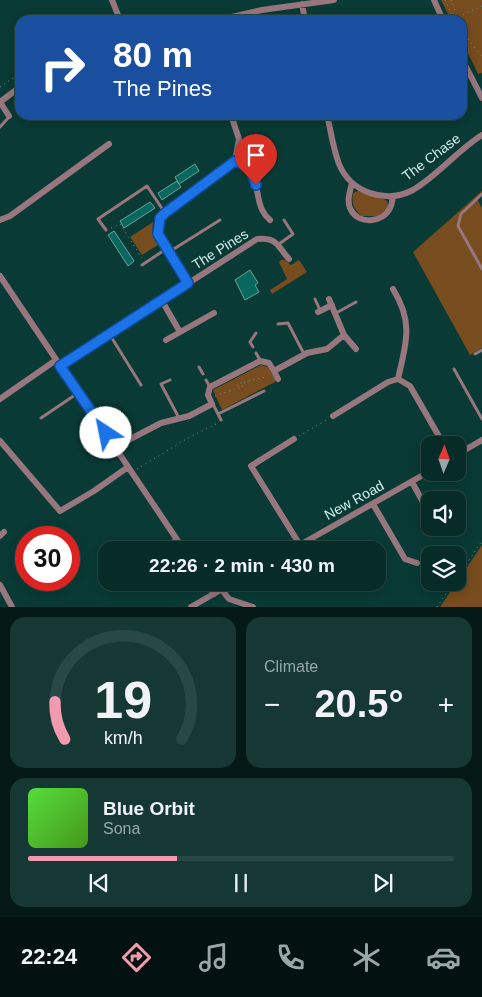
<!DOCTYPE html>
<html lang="en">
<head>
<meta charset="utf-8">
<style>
  :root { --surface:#072c28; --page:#153834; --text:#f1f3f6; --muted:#98a7a8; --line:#284845; --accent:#f29aae }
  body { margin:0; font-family:Helvetica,sans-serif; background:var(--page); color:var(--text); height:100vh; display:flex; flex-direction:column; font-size:19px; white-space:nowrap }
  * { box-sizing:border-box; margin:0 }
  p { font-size:16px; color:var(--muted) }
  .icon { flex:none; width:28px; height:28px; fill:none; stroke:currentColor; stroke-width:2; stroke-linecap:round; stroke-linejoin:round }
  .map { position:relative; height:607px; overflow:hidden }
  .side { display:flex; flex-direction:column; gap:10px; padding:10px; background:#041816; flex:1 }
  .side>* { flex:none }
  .guide { position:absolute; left:15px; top:15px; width:452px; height:105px; border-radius:15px; box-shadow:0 2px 12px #0003,0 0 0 1px var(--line); background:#1a4fa0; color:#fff; overflow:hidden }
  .needle { width:32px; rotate:2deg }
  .tools { position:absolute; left:421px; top:436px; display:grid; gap:10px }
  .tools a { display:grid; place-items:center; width:45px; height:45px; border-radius:10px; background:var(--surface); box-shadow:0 2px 12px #0003,0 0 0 1px var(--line); font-size:25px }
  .speed { position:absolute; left:15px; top:526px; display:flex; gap:10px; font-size:25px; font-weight:700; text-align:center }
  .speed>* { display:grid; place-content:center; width:65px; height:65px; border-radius:50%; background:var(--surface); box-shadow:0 2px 12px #0003,0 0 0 1px var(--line); line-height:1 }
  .speed .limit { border:8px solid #d22; background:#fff; color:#111 }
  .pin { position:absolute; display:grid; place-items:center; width:42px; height:42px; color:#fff; margin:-51px -21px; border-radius:50% 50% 50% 0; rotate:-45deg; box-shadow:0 0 5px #0007 }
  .pin .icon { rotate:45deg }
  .me { position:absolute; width:55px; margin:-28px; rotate:326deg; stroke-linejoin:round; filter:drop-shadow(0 0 4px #0008) }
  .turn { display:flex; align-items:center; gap:18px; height:105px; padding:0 15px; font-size:22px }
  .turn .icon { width:65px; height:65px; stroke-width:2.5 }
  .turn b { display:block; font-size:35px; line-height:42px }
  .big { font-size:38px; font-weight:700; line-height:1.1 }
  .side .tile { flex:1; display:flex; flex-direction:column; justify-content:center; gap:8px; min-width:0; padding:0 18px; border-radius:15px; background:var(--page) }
  .side .dial { align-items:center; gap:0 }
  .dial svg { height:130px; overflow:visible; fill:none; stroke:var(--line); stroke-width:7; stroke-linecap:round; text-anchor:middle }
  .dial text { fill:var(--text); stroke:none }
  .song { display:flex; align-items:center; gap:15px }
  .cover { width:60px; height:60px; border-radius:8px; background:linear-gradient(135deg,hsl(110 70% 55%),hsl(100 70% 35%)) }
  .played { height:5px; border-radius:2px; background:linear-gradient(90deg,var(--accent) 35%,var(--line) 35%) }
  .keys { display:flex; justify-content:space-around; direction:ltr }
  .heat { display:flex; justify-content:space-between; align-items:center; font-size:28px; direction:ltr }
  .side .tiles { flex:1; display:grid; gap:10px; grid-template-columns:1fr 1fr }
  .tile:last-child { grid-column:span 2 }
  .trip { position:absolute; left:98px; top:541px; width:288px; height:50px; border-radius:15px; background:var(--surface); box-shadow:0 2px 12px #0003,0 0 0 1px var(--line); font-weight:700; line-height:50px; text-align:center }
  .tab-bar { display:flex; height:80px; justify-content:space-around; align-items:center; background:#031210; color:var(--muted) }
  .tab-bar .icon { width:35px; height:35px }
  .tab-bar .active { color:var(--accent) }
  .tab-bar b { font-size:22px; color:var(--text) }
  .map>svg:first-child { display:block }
  .green { fill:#774c1e }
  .building { fill:#08675e; stroke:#68a39b }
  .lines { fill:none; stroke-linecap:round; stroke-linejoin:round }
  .path { stroke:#729994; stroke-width:1; stroke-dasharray:1 4; stroke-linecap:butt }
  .service { stroke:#98767d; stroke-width:3 }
  .minor { stroke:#98767d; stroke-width:6 }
  .route-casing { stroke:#114b97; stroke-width:12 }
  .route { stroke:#1a73e8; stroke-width:9 }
  .labels { text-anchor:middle; stroke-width:5; stroke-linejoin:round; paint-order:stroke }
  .street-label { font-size:14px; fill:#d2efeb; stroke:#093a35 }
</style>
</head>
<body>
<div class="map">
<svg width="482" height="607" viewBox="0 0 482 607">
  <rect width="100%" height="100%" fill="#093a35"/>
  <path class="green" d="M441 0H482V73L478 74 463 43 462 20H451Z
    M358 191 384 199 387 201 389 208 379 216H362C354 209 351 204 353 193Z
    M482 191V195L477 199 482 208V348L470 355 413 252Z
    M153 222 152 233 158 245 142 255 130 237Z
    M281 260H285L291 265 299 260 307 272 272 294 270 290 287 279 279 262Z
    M261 365 268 367 276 380 275 382 222 410 213 390Z
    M482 545V607H440Z"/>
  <path class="building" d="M195 164 199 171 179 184 175 177Z
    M177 181 181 187 162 200 158 193Z
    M150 202 155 208 124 228 120 221Z
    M114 231 134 261 128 266 108 235Z
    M250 270 258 283 255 285 259 292 245 300 235 280Z"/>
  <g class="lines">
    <path class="path" d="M445 0 454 20
      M451 0 455 9 453 15
      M449 19H454L482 6
      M462 31 482 57
      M0 87 13 78 20 80
      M111 228 120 224 142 258
      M244 383C252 378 259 380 268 376
      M215 396 237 388H242L243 383H239L237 388
      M299 436 328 419
      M137 469 188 438 218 423
      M458 577 482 541
      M437 607 454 582"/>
    <path class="service" d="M0 127 9 117
      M482 194 461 214 458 226 482 269
      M106 230 98 219 147 186 165 213
      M279 244 293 234 284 220
      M169 252 220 220
      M142 265 166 249
      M315 299 320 310
      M336 313 356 302
      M278 324 288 323 304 354
      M110 335 141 385
      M253 347 250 342 256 333
      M256 353 260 360
      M475 354 482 350
      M199 367 203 374
      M454 369 482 419
      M170 380 161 384 179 418
      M206 380 210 387
      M213 404 221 420
      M218 414 264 391
      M41 418 78 393
      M162 550 175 539"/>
    <path class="minor" d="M112 0 120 20
      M434 0 443 20
      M302 4 305 20
      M219 20 262 10 334 0
      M462 59 482 98
      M0 102 20 87
      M0 102 9 116
      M327 115C331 131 333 149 339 164 351 193 386 204 413 190 437 176 458 150 482 135
      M235 161C267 173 249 202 270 220
      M352 183C350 191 346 202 351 210 359 225 383 223 390 208 392 205 392 200 393 197
      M0 220 10 216 109 144
      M0 276 184 550
      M188 283 158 234 160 218 235 161 239 139 231 115
      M393 289C414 323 406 343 398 379
      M162 301 180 332
      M318 312 332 305
      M344 335 356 349
      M166 340 214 313
      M60 366 257 239C278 237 277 246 289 259
      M274 371 278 379
      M0 399 56 360
      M333 416 388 382 398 379 410 386 444 445
      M294 439 251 466 300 545
      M0 441 60 511 94 491 128 467
      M115 447 161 423 189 416 212 404 208 395 210 387 260 361 269 363 274 371 307 353 327 349 344 335 329 299
      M458 454 482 440
      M412 482 430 515
      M373 504 405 559 417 563
      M0 536 4 532
      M291 550 430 471
      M206 582 214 594
      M0 585 12 607
      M222 590 229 599 253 607
      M191 607 234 582"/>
  </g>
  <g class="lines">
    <defs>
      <path id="route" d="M106 433 60 366 188 283 158 234 160 218 165 213 235 161C249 166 252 171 256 185"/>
    </defs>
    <use href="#route" class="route-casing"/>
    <use href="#route" class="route"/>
  </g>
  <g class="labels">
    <g class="street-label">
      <text transform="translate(431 157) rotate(-37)" y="5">The Chase</text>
      <text transform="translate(220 249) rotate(-32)" y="5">The Pines</text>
      <text transform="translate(354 500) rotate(-29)" y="5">New Road</text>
    </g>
  </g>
</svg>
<div class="tools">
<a><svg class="needle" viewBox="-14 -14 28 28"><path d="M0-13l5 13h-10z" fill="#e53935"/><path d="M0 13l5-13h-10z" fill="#98a7a8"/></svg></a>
<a><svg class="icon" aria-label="sound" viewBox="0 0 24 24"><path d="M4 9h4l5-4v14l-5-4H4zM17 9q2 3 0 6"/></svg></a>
<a><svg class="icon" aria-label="layers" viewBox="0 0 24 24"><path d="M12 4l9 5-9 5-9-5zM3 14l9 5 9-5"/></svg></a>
</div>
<div class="speed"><div class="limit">30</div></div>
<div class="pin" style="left:256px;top:185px;background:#d93025"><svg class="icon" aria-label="arrive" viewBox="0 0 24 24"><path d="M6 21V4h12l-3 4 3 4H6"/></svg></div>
<svg class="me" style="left:106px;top:433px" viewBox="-20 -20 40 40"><circle r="19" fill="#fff"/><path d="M0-13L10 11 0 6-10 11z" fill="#1a73e8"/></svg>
<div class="trip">22:26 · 2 min · 430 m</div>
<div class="guide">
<div class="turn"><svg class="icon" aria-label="right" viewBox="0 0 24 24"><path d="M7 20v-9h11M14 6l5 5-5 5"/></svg><div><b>80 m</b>The Pines</div></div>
</div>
</div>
<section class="side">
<div class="tiles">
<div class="tile dial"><svg viewBox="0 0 100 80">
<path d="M14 69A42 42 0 1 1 86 69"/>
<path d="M14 69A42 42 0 0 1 8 46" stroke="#f29aae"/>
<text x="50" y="56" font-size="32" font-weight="700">19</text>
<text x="50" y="72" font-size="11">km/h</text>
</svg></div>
<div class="tile"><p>Climate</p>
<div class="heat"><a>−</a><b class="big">20.5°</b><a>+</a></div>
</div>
<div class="tile">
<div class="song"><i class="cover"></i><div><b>Blue Orbit</b><p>Sona</p></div></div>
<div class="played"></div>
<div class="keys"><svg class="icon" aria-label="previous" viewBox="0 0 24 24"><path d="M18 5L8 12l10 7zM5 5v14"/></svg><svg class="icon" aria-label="pause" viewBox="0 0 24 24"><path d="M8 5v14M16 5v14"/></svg><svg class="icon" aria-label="next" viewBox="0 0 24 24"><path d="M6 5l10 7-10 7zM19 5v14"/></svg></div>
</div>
</div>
</section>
<nav class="tab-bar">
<b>22:24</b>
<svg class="icon active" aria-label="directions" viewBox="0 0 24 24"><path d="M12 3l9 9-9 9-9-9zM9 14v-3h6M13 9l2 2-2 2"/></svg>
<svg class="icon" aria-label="music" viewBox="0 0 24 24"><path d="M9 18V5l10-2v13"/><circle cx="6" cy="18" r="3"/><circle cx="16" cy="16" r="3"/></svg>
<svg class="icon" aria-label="phone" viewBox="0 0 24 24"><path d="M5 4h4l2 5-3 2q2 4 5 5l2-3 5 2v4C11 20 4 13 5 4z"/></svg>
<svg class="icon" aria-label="climate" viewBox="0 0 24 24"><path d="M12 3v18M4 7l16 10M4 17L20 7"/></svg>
<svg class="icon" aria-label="car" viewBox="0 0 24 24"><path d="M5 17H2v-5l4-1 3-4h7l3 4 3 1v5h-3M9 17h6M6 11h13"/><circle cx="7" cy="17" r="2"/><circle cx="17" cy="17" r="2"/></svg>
</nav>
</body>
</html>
